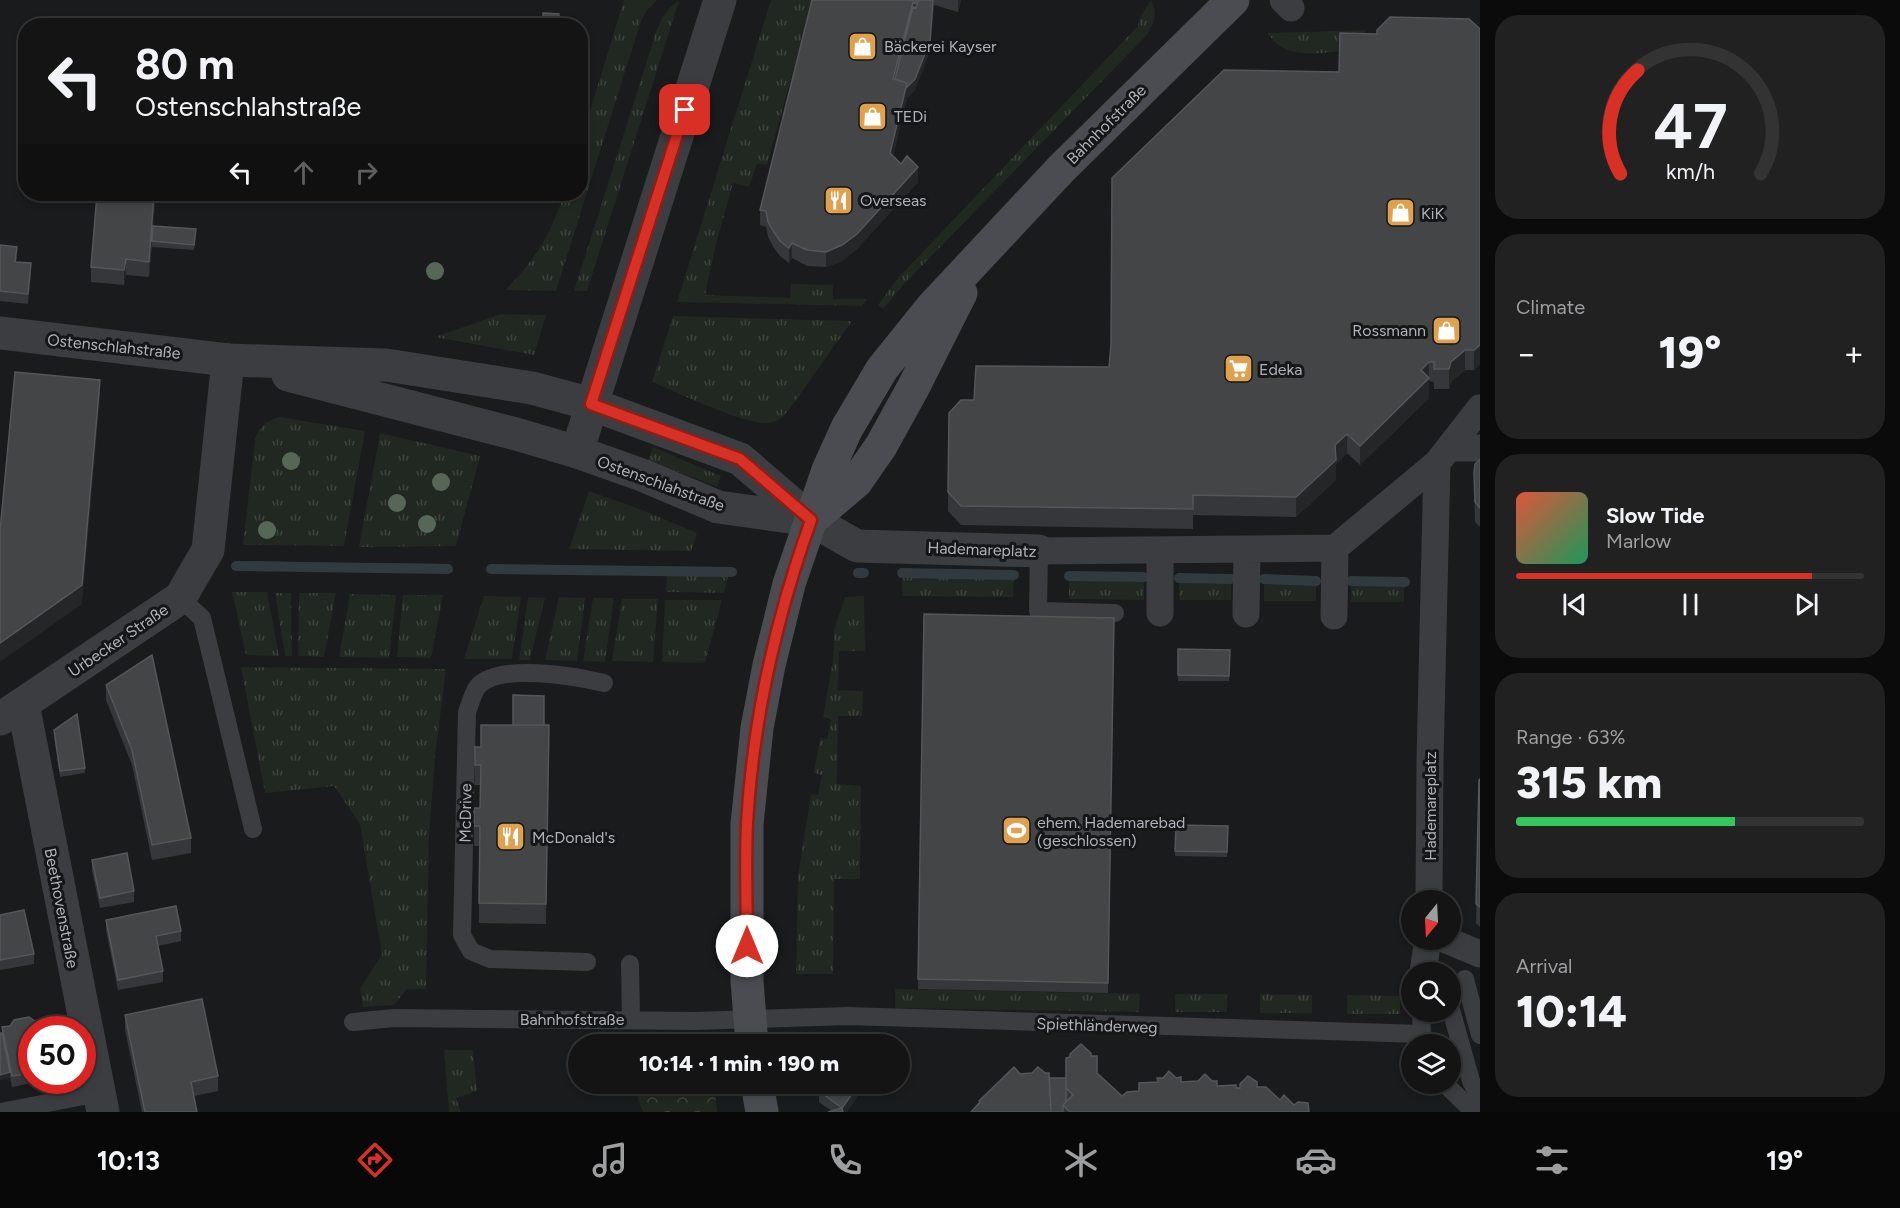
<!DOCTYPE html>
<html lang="en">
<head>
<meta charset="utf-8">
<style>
  :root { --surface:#141415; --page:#212122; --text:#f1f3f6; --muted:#9d9ea0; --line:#333334; --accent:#d93025 }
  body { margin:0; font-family:Figtree,sans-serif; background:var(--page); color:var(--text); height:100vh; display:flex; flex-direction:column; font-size:22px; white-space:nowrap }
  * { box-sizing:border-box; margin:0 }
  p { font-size:20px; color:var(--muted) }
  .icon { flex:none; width:33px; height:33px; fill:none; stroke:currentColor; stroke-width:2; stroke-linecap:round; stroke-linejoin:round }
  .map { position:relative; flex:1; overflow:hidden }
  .panel { display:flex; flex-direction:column; gap:15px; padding:15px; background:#0b0b0c; width:420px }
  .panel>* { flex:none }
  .guide { position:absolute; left:18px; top:18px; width:570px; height:183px; border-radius:24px; box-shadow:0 3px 9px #0003,0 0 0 2px var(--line); background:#141415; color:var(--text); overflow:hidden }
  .needle { width:39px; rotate:198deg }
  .buttons { position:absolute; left:1401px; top:890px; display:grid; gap:12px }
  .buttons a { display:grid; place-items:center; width:60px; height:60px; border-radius:50%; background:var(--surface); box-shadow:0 3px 9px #0003,0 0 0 2px var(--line); font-size:30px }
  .speed { position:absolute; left:18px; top:1016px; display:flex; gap:12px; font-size:30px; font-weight:700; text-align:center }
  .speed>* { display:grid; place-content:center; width:78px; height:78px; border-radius:50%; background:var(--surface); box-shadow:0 3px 9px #0003,0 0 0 2px var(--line); line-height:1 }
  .speed .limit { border:9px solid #d22; background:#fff; color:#111 }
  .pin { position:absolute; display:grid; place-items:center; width:51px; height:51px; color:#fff; margin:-26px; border-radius:12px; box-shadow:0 3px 9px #0006 }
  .me { position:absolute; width:66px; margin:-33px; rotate:0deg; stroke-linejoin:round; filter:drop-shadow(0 0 4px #0008) }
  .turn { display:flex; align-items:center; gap:21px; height:126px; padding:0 18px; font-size:27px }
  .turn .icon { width:78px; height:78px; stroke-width:2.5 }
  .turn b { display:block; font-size:42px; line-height:51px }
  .lanes { display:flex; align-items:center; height:57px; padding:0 18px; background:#0003; justify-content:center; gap:30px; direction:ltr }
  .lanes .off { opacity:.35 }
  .big { font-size:45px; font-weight:800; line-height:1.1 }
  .panel .widget { flex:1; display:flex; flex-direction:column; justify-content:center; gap:9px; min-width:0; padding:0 21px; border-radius:24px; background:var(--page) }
  .panel .dial { align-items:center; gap:0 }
  .dial svg { height:156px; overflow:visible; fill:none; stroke:var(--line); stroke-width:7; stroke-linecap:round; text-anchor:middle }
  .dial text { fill:var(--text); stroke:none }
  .song { display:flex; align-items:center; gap:18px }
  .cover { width:72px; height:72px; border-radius:9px; background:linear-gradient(135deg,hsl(10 70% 55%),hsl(150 70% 35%)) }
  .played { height:6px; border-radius:3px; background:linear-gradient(90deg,var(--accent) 85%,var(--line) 85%) }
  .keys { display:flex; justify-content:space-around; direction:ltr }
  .heat { display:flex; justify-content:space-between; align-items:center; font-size:33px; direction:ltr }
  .charge { height:9px; border-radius:4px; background:linear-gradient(90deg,#34c759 63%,var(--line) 0) }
  .trip { position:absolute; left:568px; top:1034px; width:342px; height:60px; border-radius:30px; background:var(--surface); box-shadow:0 3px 9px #0003,0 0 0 2px var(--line); font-weight:800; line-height:60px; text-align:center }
  .menu { display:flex; height:96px; justify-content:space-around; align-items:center; background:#080808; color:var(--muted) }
  .menu .icon { width:42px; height:42px }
  .menu .active { color:var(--accent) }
  .menu b { font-size:27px; color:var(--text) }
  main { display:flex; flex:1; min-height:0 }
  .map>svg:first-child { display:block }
  .grass { fill:url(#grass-tufts) }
  .park { fill:url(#park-crowns) }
  .water { fill:#313a3f }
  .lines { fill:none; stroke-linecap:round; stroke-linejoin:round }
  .stream { stroke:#313a3f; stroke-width:10 }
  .service { stroke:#3c3d41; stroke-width:18 }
  .pedestrian { stroke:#3c3d41; stroke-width:27 }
  .minor { stroke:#3c3d41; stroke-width:33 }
  .tertiary { stroke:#3c3d41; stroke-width:33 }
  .secondary { stroke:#4a4c51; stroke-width:33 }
  .tree { fill:#566657 }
  .wall { fill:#36373a }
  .shaded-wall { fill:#252628 }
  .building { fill:#434547; stroke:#545659; stroke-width:1.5 }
  .route-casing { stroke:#8d1f18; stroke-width:15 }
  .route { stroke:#d93025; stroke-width:10 }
  .labels { text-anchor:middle; stroke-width:6; stroke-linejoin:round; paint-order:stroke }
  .poi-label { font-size:16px; fill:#aeb3ba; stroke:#151617; text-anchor:start }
  .street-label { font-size:16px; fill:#aeb3ba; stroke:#151617 }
</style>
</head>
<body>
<main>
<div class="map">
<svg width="1480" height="1112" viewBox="0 0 1480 1112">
  <defs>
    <pattern id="grass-tufts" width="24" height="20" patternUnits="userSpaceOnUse" patternTransform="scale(1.5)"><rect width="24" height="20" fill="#212721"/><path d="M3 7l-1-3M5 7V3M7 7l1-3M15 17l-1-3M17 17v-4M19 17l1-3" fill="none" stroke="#3f443f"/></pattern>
    <pattern id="park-crowns" width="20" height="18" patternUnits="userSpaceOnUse" patternTransform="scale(1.5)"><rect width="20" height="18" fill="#212721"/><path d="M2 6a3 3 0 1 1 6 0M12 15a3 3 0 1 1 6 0" fill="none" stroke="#3f443f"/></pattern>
  </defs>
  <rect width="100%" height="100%" fill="#1a1b1c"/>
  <path class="grass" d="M624 0H657L647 10 641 21 556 291 505 290C533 263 552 232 564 194H580L581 140Z
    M771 0H813L767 165 757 164 749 187 733 183 716 244 705 295 790 298 791 284 833 285V299H867L862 306 677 302Z
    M1151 0C1159 14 1153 28 1143 39L905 283 883 309 878 305 898 278 1138 26 1140 17Z
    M679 1 587 291H574L657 29C663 17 666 8 679 1Z
    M1365 30V46C1343 51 1301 60 1280 46 1275 43 1271 37 1267 33Z
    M501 314 546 315 534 355 435 337Z
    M673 316 852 321 791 407C784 415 779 422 768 423 748 426 674 391 652 382Z
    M279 417 365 431 344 546 243 545 255 439C260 426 266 421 279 417Z
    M380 433 480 456 456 546 359 547Z
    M653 447 721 476 717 487 648 460Z
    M589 491 642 510 697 533 691 551 569 549Z
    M667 575 728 576 724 593 666 592Z
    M902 577 1014 579 1013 597 902 596Z
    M1069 580 1144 582V600L1069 599Z
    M1179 582H1231V600H1179Z
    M1264 582 1316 583V601H1264Z
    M1351 583 1404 584V602H1351Z
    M232 592H267L279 656 246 655Z
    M275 593H291L292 656H285Z
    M299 593H336L324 657 298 656Z
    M350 594 396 595 389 658 339 657Z
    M403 595H443L431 658 397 657Z
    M484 596 521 597 512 659H464Z
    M864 596 865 651H839L838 690 863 691 862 716H838L837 784 861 786 860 879H834L833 974H796L798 875 811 794 818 795 822 775 814 773 820 738 827 739 831 719 823 717 833 660 834 630 845 597Z
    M528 597 545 598 530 660H519Z
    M559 597 585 598 577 661 545 660Z
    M593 598H614L605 662 583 661Z
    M622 599H658L653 662 612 661Z
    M665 600H722L705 663 662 662Z
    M241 667 446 669 435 757 429 836 426 989H407L394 1005 363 1007 360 989 382 954 360 824 334 786 265 793Z
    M895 989 1140 994 1139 1012 895 1008Z
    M1175 994H1227V1012H1175Z
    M1260 994 1312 995V1013H1260Z
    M1347 995 1400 996V1014H1347Z
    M444 1050H473L477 1091 456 1098 461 1112H449Z"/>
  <path class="park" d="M632 1083H714L717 1112H643Z"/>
  <path class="water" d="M244 561 343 563 341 567 243 566Z
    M355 563 450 564 448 569 354 567Z
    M564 566 725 567 724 572 562 570Z
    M902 570 1014 572V575L902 573Z"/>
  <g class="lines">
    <path class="stream" d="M236 566 448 569
      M491 569 732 572
      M858 573H864
      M902 573 1014 575
      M1069 576 1144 577
      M1179 578 1231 579
      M1264 579 1316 581
      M1351 581 1405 582"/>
    <path class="service" d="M1039 551 1038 611 1115 613
      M180 598 202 618 253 829
      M587 962 490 959 471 951 462 935 467 712C470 705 473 692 478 686 500 663 575 676 604 683
      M630 964 631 1019
      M1465 979 1480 1035
      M1450 1006 1471 1081 1480 1098
      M353 1022 394 1018 695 1021 848 1016 1422 1034 1421 1011
      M1446 1083 1449 1088 1474 1112
      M1 1112 99 1093"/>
    <path class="pedestrian" d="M1283 0 1291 8
      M1449 448H1480
      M1039 551 1335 548 1437 463 1480 408
      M1160 551V613
      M1246 614 1247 550
      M1334 616 1335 548
      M1429 900 1430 760 1437 463
      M1444 939 1480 954
      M1423 972 1428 939"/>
    <path class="minor" d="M577 452 720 0
      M811 520 857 546 1039 551
      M23 704 103 1112
      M0 719 180 598 208 550 228 360"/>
    <path class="tertiary" d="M0 333 228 360 386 365 532 388 591 404 740 459 811 520
      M288 375 516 434 577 452 642 475 718 507 811 520"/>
    <path class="secondary" d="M811 520 856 482 881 446 913 388 961 293
      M752 1044 747 981V824L757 728 769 665 789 584 828 470 847 428 882 369 931 308 1062 168 1233 0
      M757 1083 762 1112"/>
  </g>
  <g class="tree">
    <circle cx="435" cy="271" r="9"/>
    <circle cx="291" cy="461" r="9"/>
    <circle cx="441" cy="482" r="9"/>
    <circle cx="397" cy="503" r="9"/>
    <circle cx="427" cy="524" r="9"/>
    <circle cx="267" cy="530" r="9"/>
  </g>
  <path class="wall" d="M812 0H961L958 12 934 5 930 51 915 90 907 98 893 156 918 182 857 249 842 261 826 267 807 266 792 258 789 263 780 256 774 248 768 237 766 227 760 225V210Z
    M1480 29V364L1474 370H1465L1451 382 1449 389H1434V382L1429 381V398L1360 465 1347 453 1336 464V480L1296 517 1193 515V529L961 525 948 511 949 413 974 400 1109 367 1339 72 1377 34Z
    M153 231 196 234 194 250 152 247V244L149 277 126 275 124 285 91 282V267Z
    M0 245 17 257 16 262 31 274 28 304 0 301Z
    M1480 459V527L1475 522 1474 473Z
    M924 614 1114 618 1108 993 918 989Z
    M1178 649 1230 650 1229 681H1178Z
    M106 685 191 838V853L152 860 132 765 106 700Z
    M544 725H549L546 924 479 923V846H474V808H480V785H475V765L481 747Z
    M54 730 85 768V773L60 777 54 735Z
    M1480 779V927L1476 923Z
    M1176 825 1228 826 1227 857 1175 856Z
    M92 860 134 891V902L100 908 92 871Z
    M0 915 34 954V964L0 970Z
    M106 920 181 931V941L158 946 163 971V982L118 990 106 930Z
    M125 1015 218 1076V1091L194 1096 197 1112H142L125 1030Z
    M2 1027 32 1029V1080H47L12 1087 10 1077 0 1080V1033H2Z
    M1066 1058 1097 1073 1122 1096 1139 1091 1157 1082V1078H1176L1181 1082 1236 1088 1257 1087 1280 1100 1309 1112H971L979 1103V1101L1020 1074 1049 1078H1066Z
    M825 1083 847 1112 832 1111 819 1102V1091Z"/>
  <path class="shaded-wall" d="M934 0 930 51 915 90 907 98 890 169V153L907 83Z
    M958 0H961L958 12Z
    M913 2V17L896 84 893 79Z
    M918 167V182L857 249 842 261 826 267V252Z
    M154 194H156L149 277V262Z
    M792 243V258L789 263V248Z
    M126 259V275L124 285V270Z
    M31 263V274L28 304V294Z
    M1480 345V364L1474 370V350Z
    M1465 350V370L1451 382 1449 389V369L1451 362Z
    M1429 362V398L1360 465V446L1421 370Z
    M100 380V400L82 604 0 662V643Z
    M1347 434V453L1336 464V480L1296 517V497L1335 445Z
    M10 1072V1078L0 1080V1075Z
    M860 1083H867L847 1112H842V1108Z"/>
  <path class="building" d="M812 0H917L916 3 913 2 893 79 907 83 890 153 901 164 907 156 918 167 857 234 842 245 826 252 807 250 792 243 789 248 780 241 774 232 768 222 766 211 760 210Z
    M919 0H933L930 41 915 79 907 87V83L895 79 913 7 916 8Z
    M543 13 559 14 558 26H543Z
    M1390 17 1469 19 1480 29V345L1474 350H1465L1451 362 1449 369H1434V362H1429L1421 370 1429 378 1360 446 1347 434 1335 445 1336 460 1296 497 1193 495V509L961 506 948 492 949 413 961 400H974L976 366 1109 367 1111 345 1112 178 1224 70 1339 72 1340 33 1377 34V30Z
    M97 194H154L149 262 126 259 124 270 91 267Z
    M153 226 196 229 194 245 152 241Z
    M0 245 17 247 15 262 31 263 28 294 0 291Z
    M15 372 100 380 82 585 0 643V531Z
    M1480 459V508L1475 502 1474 473 1475 464Z
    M924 614 1114 618 1108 983 918 979Z
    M1178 649 1230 650 1229 676 1178 675Z
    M152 655 191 838 152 845 132 750 106 685Z
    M513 695 544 696V725H513Z
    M77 714 85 768 60 771 54 730Z
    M481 725H549L546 904 479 903 480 826H474V808H480L481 765H475V747H481Z
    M1480 779V907L1476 904 1479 780Z
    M1176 825 1228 826 1227 852 1175 851Z
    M127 853 134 891 100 898 92 860Z
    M176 906 181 931 156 936 163 971 118 980 106 920Z
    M24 910 34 954 0 960V915Z
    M202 999 218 1076 191 1082 197 1112H145L125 1015Z
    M29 1017 35 1021 43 1019 45 1029H32V1073L12 1076 2 1027 10 1026 14 1020Z
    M0 1033H2L10 1072 0 1075Z
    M1081 1044 1091 1053V1056H1097V1073L1122 1096 1127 1092 1139 1091V1083L1158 1082 1157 1078H1163L1169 1071 1176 1078 1181 1077V1082L1198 1081 1205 1074 1212 1081H1217V1086L1236 1085V1088H1240V1084L1248 1076 1257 1082V1087H1266L1280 1100 1284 1095 1294 1105 1298 1102 1308 1103 1309 1112H1070L1063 1105 1073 1095 1066 1088V1058L1070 1057V1054Z
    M1014 1067 1020 1074 1032 1073 1038 1067 1045 1073H1049L1051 1112H971L980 1102 979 1101Z
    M1049 1078H1066V1102L1063 1105V1112H1051Z
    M825 1083H860L842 1108 819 1091Z
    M842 1108 843 1112H828Z"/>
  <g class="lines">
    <defs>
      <path id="route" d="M685 110 591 404 740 459 811 520C776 618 753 719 747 823 745 864 747 906 747 946"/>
    </defs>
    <use href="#route" class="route-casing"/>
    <use href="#route" class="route"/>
  </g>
  <defs>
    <symbol id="shop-square" viewBox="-11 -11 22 22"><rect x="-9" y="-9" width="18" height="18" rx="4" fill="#e0a14e" stroke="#151617"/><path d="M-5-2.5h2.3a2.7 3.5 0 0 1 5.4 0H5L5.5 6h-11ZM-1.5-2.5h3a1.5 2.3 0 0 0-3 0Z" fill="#fff"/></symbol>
    <symbol id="restaurant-square" viewBox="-11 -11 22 22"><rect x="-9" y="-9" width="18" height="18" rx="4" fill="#e0a14e" stroke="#151617"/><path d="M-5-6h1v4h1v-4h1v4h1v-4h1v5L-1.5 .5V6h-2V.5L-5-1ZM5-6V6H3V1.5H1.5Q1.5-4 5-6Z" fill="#fff"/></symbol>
    <symbol id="supermarket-square" viewBox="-11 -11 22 22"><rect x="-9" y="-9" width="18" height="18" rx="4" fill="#e0a14e" stroke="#151617"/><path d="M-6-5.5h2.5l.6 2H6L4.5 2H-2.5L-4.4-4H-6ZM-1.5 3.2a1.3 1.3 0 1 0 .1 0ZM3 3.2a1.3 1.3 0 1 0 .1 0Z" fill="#fff"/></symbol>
    <symbol id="stadium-square" viewBox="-11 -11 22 22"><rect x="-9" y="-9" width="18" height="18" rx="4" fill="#e0a14e" stroke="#151617"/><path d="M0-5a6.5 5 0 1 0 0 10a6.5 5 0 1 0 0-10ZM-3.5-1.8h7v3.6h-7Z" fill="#fff"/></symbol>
  </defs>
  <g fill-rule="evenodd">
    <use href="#shop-square" x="846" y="30" width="33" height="33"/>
    <use href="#shop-square" x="856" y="100" width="33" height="33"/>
    <use href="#restaurant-square" x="822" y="184" width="33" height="33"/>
    <use href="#shop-square" x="1384" y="196" width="33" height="33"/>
    <use href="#shop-square" x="1430" y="314" width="33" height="33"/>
    <use href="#supermarket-square" x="1222" y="352" width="33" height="33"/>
    <use href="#stadium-square" x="1000" y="814" width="33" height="33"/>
    <use href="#restaurant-square" x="494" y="820" width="33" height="33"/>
  </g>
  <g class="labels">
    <g class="poi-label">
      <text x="884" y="52">Bäckerei Kayser</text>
      <text x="894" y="122">TEDi</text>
      <text x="860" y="206">Overseas</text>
      <text x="1421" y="219">KiK</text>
      <text x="1426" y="336" text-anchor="end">Rossmann</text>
      <text x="1259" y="375">Edeka</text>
      <text x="1037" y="828">ehem. Hademarebad<tspan x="1037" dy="18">(geschlossen)</tspan></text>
      <text x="532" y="843">McDonald's</text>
    </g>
    <g class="street-label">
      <text transform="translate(1106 124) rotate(-45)" y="6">Bahnhofstraße</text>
      <text transform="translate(114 346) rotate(6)" y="6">Ostenschlahstraße</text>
      <text transform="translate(661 483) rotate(20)" y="6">Ostenschlahstraße</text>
      <text transform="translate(982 549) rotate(2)" y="6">Hademareplatz</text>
      <text transform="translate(118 640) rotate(-34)" y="6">Urbecker Straße</text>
      <text transform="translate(1430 806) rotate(-90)" y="6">Hademareplatz</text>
      <text transform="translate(465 813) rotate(-89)" y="6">McDrive</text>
      <text transform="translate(62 908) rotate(79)" y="6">Beethovenstraße</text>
      <text x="572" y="1025">Bahnhofstraße</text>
      <text transform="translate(1097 1025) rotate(2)" y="6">Spiethländerweg</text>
    </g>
  </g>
</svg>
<div class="buttons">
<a><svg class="needle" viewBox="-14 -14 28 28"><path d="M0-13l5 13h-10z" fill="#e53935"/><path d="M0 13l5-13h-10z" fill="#9d9ea0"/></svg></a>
<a><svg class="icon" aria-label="search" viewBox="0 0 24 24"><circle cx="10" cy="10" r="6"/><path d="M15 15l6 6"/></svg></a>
<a><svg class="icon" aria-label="layers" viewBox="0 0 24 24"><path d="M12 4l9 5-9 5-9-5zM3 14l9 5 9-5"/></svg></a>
</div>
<div class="speed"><div class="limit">50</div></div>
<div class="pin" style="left:685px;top:110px;background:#d93025"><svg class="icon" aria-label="arrive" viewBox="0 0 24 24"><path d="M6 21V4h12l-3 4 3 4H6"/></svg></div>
<svg class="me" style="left:747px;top:946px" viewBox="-20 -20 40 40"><circle r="19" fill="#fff"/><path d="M0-13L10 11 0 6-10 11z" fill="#d93025"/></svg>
<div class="trip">10:14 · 1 min · 190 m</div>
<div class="guide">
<div class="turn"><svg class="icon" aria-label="left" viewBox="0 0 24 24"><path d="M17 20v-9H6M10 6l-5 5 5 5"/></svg><div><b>80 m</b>Ostenschlahstraße</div></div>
<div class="lanes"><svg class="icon" aria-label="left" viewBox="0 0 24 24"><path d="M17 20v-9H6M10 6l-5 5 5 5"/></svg><svg class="icon off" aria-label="ahead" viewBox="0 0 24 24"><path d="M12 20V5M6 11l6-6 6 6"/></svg><svg class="icon off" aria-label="right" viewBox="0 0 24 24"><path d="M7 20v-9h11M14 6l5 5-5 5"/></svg></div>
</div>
</div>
<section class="panel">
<div class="widget dial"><svg viewBox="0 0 100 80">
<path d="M14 69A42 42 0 1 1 86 69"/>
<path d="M14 69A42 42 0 0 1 23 16" stroke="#d93025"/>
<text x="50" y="56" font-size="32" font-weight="700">47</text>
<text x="50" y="72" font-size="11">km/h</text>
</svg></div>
<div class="widget"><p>Climate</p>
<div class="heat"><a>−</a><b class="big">19°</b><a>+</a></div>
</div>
<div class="widget">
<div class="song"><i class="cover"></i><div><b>Slow Tide</b><p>Marlow</p></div></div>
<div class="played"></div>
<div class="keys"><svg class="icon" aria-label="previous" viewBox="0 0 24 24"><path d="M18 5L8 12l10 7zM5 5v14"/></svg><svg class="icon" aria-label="pause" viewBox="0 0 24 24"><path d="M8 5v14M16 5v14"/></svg><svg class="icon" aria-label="next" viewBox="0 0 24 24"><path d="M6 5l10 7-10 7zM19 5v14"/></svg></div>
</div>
<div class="widget"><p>Range · 63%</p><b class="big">315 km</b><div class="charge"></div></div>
<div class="widget"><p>Arrival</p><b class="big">10:14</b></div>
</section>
</main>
<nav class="menu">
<b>10:13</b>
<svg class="icon active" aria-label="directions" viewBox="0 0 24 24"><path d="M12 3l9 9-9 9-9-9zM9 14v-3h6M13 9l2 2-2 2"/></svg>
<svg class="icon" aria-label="music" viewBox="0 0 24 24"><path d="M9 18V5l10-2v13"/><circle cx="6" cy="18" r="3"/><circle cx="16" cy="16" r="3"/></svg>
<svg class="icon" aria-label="phone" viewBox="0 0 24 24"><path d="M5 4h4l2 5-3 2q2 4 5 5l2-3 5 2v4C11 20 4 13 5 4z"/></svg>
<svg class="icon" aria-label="climate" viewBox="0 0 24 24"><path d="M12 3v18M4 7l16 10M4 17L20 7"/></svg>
<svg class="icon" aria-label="car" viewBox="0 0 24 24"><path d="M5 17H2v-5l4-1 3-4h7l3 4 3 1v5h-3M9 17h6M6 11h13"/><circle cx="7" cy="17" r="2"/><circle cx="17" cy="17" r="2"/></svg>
<svg class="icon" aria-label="filters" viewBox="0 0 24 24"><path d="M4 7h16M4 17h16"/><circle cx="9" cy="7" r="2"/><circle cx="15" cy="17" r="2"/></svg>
<b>19°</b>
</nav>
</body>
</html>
